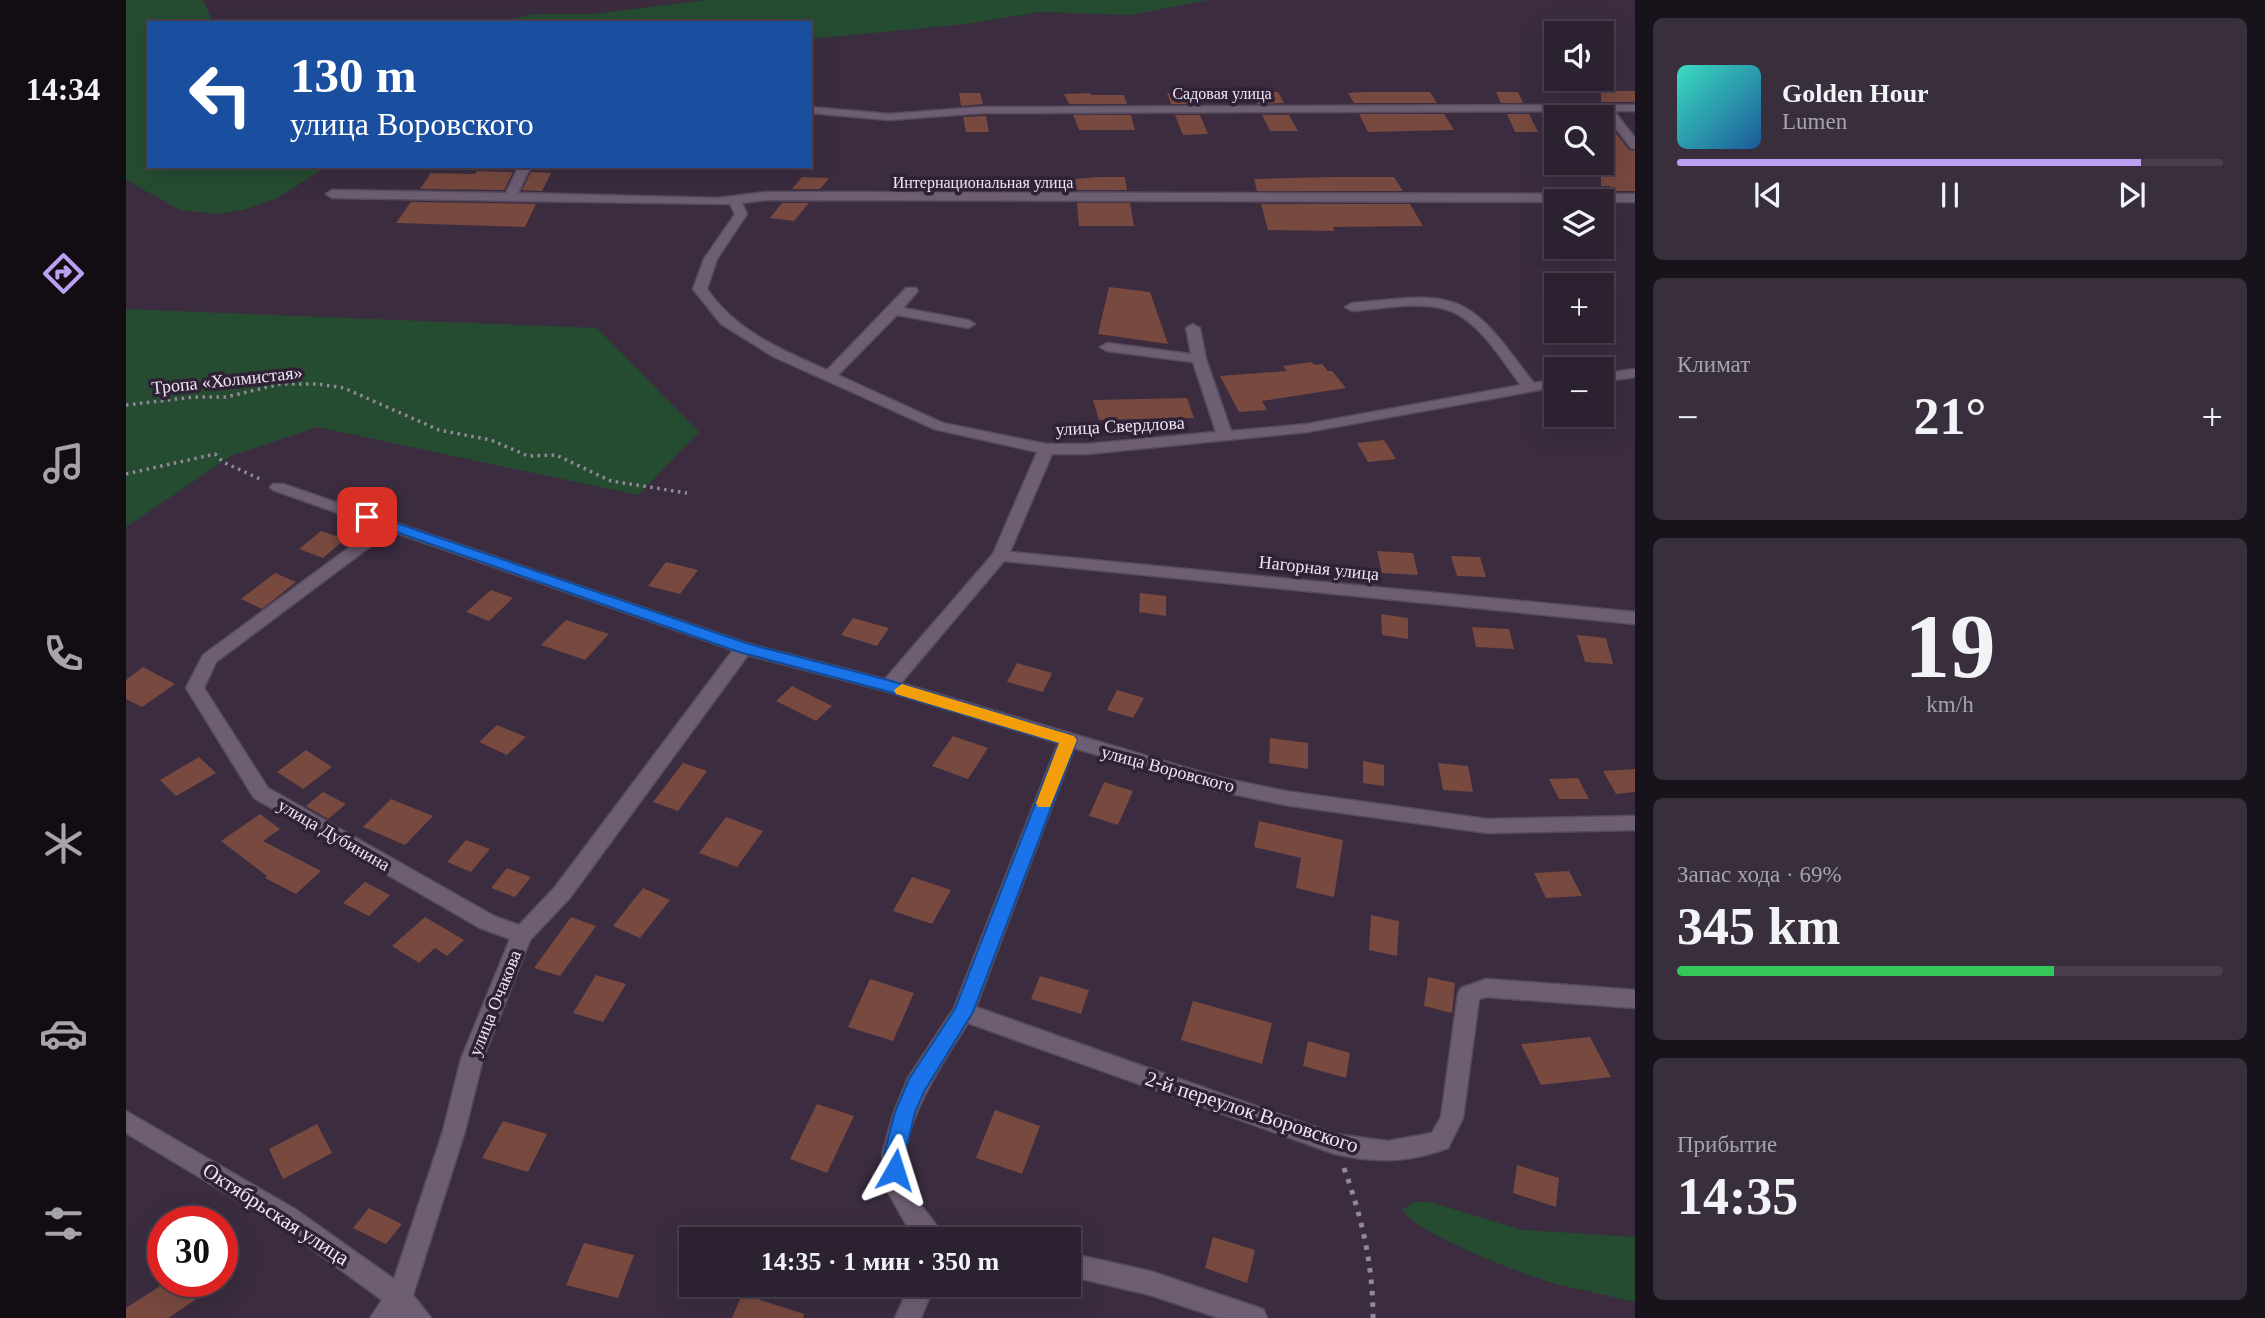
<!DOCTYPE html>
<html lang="ru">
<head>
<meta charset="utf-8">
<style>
  :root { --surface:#2c2130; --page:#382e3c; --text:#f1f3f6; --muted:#a6a3ab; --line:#483e4c; --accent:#bca0f2 }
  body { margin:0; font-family:Georgia,serif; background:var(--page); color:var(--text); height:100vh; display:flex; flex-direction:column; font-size:26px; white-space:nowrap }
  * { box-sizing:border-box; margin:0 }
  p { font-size:23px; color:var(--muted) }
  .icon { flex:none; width:38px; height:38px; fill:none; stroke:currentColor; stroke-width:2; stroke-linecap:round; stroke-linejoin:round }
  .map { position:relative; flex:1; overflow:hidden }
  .side { display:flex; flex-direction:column; gap:18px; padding:18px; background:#18121a; width:630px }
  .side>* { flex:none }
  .hud { position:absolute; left:21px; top:21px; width:665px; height:147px; border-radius:0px; box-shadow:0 7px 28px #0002,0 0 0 2px var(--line); background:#1a4fa0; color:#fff; overflow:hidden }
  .controls { position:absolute; left:1418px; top:21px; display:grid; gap:14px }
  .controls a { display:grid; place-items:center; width:70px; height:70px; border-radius:0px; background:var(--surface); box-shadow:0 7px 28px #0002,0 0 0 2px var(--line); font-size:35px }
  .speed { position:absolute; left:21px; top:1206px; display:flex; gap:14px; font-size:35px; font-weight:700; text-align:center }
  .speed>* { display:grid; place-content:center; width:91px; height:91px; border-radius:50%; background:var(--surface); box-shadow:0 7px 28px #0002,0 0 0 2px var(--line); line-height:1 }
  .speed .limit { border:10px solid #d22; background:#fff; color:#111 }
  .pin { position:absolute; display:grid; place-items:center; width:60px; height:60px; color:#fff; margin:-30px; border-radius:14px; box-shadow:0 4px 10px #0006 }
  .me { position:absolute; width:77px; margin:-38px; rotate:6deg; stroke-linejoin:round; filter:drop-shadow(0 0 5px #0008) }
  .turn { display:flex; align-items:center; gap:24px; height:147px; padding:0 28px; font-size:32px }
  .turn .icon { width:91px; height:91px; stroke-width:2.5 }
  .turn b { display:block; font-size:49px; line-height:60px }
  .big { font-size:52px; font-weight:700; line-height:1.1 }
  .side .tile { flex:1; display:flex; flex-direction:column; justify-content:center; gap:10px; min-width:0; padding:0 24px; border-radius:10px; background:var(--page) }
  .side .dial { align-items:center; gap:0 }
  .dial b { font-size:91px; line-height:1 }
  .song { display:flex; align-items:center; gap:21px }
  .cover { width:84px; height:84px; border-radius:10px; background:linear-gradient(135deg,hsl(170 70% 55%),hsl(210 70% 35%)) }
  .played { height:7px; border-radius:4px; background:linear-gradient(90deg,var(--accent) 85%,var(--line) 85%) }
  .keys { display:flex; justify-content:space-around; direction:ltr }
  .heat { display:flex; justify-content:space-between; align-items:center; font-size:38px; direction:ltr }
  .charge { height:10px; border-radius:5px; background:linear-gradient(90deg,#34c759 69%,var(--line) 0) }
  .trip { position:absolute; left:553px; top:1227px; width:402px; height:70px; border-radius:0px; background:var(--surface); box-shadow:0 7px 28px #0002,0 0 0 2px var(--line); font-weight:700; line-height:70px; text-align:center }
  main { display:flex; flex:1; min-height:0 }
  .tab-bar { display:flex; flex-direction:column; width:126px; justify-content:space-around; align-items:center; background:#120d13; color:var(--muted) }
  .tab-bar .icon { width:49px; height:49px }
  .tab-bar .active { color:var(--accent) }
  .tab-bar b { font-size:32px; color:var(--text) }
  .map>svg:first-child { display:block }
  .green { fill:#254c31 }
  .building { fill:#77493f }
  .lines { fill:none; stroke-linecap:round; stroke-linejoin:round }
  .minor-casing { stroke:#574a5c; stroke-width:3 }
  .path-far1 { stroke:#948898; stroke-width:3.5; stroke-dasharray:2.5 4.5; stroke-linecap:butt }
  .path { stroke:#948898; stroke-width:5; stroke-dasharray:4.5 7; stroke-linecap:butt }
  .minor { fill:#6e5e74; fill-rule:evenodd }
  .route { fill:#1a73e8; stroke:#114b97; stroke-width:2 }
  .slow { fill:#f59e0b }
  .labels { text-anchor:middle; stroke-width:7; stroke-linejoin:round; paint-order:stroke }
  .far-street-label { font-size:16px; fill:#eee5f2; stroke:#302236 }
  .street-label { font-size:18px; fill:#eee5f2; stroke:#302236 }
  .near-street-label { font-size:21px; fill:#eee5f2; stroke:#302236 }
</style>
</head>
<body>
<main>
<nav class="tab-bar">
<b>14:34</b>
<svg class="icon active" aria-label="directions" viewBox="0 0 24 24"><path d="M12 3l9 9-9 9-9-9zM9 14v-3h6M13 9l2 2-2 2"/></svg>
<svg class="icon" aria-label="music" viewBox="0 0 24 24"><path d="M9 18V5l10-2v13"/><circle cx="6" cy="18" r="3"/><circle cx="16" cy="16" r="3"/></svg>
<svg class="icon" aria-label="phone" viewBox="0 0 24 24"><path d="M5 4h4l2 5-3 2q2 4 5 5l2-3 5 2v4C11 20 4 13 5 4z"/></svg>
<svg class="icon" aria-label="climate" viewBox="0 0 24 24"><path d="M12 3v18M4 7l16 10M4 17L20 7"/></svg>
<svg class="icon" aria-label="car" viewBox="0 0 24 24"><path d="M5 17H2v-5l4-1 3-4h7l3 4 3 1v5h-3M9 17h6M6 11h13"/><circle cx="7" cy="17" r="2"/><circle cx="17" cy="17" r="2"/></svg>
<svg class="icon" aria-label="filters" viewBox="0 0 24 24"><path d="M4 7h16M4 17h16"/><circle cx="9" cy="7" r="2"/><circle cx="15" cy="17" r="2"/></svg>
</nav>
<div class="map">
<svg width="1509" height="1318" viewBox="0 0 1509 1318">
  <rect width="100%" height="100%" fill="#3b2c40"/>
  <path class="green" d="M0 0H77L87 23H23V166H201L152 198 117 210 92 214 54 210 0 180Z
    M580 0H1082L1004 15 914 12 840 24 684 39V23H366L409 14H467Z
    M0 309 471 328 573 432 512 495 191 427 105 456 0 527Z
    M1288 1202H1304L1396 1230 1509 1237V1302C1483 1296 1456 1290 1430 1284 1398 1275 1293 1235 1276 1210Z"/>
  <path class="building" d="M1475 91H1509V102H1475Z
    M1152 92 1158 103 1131 104 1126 93Z
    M1237 92H1304L1311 103H1228L1222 93Z
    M1370 92H1392L1397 103H1375Z
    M833 93H854L857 104 835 106Z
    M964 93 965 95H998L1001 104H943L938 94Z
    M1041 93H1065L1069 104H1045Z
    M1233 114H1318L1328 130 1242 132Z
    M1381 114H1403L1412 132H1389Z
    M1475 114 1503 150 1509 151V191H1488L1484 186H1475Z
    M947 115H1005L1009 130H953Z
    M1049 115H1074L1082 134 1057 135Z
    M1136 115H1163L1172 131H1144Z
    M860 116 863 132H840L837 117Z
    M351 171 387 172 378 190 294 189 305 173 349 174Z
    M405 172 425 173 416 191 396 190Z
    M676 177 703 178 694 189H666Z
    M972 177H999L1001 190H949L948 179Z
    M1208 177H1268L1277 191H1131L1128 179Z
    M285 202 410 204 399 227 270 223Z
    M656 203H683L668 221 644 218Z
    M951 203H1004L1008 226H953Z
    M1135 204H1284L1297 226 1207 227 1208 231 1142 230Z
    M983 287 1024 292 1042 344 972 334Z
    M1185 362 1189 365 1196 364 1202 371H1206L1220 388 1136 401 1141 410 1113 412 1094 376 1161 371 1157 366Z
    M1061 398 1068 418 973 420 967 400Z
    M1258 440 1270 459 1242 462 1231 443Z
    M195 531 219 539 197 558 173 549Z
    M1251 551 1287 553 1292 575 1256 573Z
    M1325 556 1354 557 1360 577 1331 576Z
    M540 562 572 570 554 594 522 586Z
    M149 573 170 582 136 609 115 599Z
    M365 590 387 598 363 621 340 612Z
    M1014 593 1040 596V616L1013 612Z
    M1255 614 1282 618V639L1256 635Z
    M727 618 763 628 751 646 715 635Z
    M440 620 483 634 459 660 415 645Z
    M1346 627 1383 629 1388 649 1350 647Z
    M1451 635 1480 638 1487 664 1459 662Z
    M891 663 926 673 917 692 881 682Z
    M17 667 49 684 16 707 0 699V680Z
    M666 686 706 706 690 721 650 701Z
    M991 690 1018 698 1007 718 981 710Z
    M371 725 400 737 381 755 353 742Z
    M827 736 862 748 842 779 806 766Z
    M1144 738 1182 743V769L1143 763Z
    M180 750 206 767 177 789 151 772Z
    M73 757 90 773 50 796 34 780Z
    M1237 761 1258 765V786L1237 783Z
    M557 763 581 771 552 811 527 802Z
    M1312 763 1342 766 1347 792 1317 790Z
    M1509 769V792L1490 794 1477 771Z
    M1452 778 1463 799H1433L1423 779Z
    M978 782 1007 791 992 825 963 816Z
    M197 792 220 804 202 819 180 806Z
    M265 799 307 816 279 845 237 827Z
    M134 814 154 829 137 841 195 871 170 894 139 878 141 876 95 841Z
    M600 817 637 831 611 867 573 853Z
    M1133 821 1217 840 1208 897 1170 888 1175 858 1128 847Z
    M340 840 364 849 345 872 321 862Z
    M381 868 405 877 389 897 365 888Z
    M1443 871 1456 896 1420 898 1408 873Z
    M786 877 825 890 806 924 767 911Z
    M239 882 264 895 243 916 217 903Z
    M517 888 544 900 514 938 487 926Z
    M1245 915 1273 921 1271 956 1243 950Z
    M299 917 338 940 321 956 309 948 293 963 266 946Z
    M445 917 470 926 434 976 408 968Z
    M470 975 500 984 477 1022 447 1013Z
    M914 976 963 990 955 1014 905 999Z
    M1302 977 1329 983 1326 1013 1298 1006Z
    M744 979 788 993 767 1041 722 1027Z
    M1067 1001 1146 1023 1136 1064 1055 1040Z
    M1464 1037 1485 1077 1415 1085 1395 1044Z
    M1182 1041 1224 1053 1220 1078 1177 1066Z
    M691 1104 728 1116 701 1173 664 1159Z
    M869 1110 914 1126 896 1174 850 1158Z
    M377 1121 421 1134 402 1172 356 1158Z
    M191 1124 206 1153 157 1179 143 1149Z
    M1391 1165 1433 1178 1430 1207 1387 1193Z
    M243 1208 276 1224 260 1244 227 1228Z
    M1087 1237 1129 1250 1121 1283 1079 1268Z
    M458 1243 508 1255 492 1298 440 1285Z
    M42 1281H66L75 1296 42 1318H0V1308Z
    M616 1294 678 1314 677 1318H606Z"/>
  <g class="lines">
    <defs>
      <path id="minor" d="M1509 105V111H1488L1509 138V149L1505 148 1477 111 856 113 763 120 684 113V107L763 114 856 107Z
        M393 166H405L392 193 592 198 641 192 1509 194V202L641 200 616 203 621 214 591 259 581 289C610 331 655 350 701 370L780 288H790L792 291 777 308 842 320 849 324 842 328 771 315 712 375 817 423 920 444H961L1090 432 1067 362 981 351 974 347 981 343 1065 354 1060 328 1067 324 1074 328 1080 359 1105 431 1181 424 1395 385C1375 360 1352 318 1319 309 1290 301 1255 309 1226 311L1219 307 1226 303C1260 301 1307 290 1338 307 1367 323 1387 358 1408 383L1430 379V387L1181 432 961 454H926L884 552 1509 612V624L878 561 775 683 1092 777 1159 791 1361 819 1509 816V830L1361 833 1159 805 1092 791 948 748 850 1007 1209 1134 1262 1141 1306 1133 1315 1117 1332 994 1335 988 1360 979 1509 990V1008L1360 997 1353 999 1337 1118 1322 1148C1283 1163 1250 1163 1209 1154L842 1023C818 1061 763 1139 783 1186 792 1206 810 1220 819 1239H791L782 1228 758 1185 756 1154 768 1112 782 1078 828 1008 932 743 760 691 622 655 443 899 404 940 357 1059 339 1131 287 1295 305 1318H244L256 1300 153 1225 0 1133V1111L169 1209 268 1279 317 1131 335 1059 384 939 354 928 128 798 60 688 77 655 251 527 147 490 144 487 147 484H157L623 644 759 679 867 554 911 452 808 429 648 357 595 324 567 289 578 259 609 214 604 204 206 198 200 194 206 190 380 193ZM265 531 607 650 429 887 393 925 368 916 142 788 78 688 90 662Z
        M1509 369V377L1475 382V374Z
        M943 1253 1024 1271 1137 1309 1141 1318H1093L1024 1295 943 1276Z
        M784 1284H809L795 1318H769Z"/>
    </defs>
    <use href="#minor" class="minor-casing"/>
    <path class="path-far1" d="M0 405 68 397H100L155 384H192L218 388 313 430 365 440 402 456 430 455 485 481 561 493
      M0 474 89 454 97 462 136 480"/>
    <path class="path" d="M1218 1168C1236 1218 1247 1265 1247 1318"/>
    <use href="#minor" class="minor"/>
  </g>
  <path class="route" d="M241 513 623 644 762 680 948 736 951 740 847 1012 799 1090 789 1112 779 1154 780 1170 777 1177 769 1179 762 1177 758 1154 769 1112 783 1079 829 1009 933 743 760 691 613 652 236 520 233 517Z"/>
  <path class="slow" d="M776 684 948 736 951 740 924 807H912L910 803 933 743 770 694 768 690Z"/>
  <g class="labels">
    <g class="far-street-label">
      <text x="1096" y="99">Садовая улица</text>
      <text x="857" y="188">Интернациональная улица</text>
    </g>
    <g class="street-label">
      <text transform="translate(101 380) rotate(-6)" y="6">Тропа «Холмистая»</text>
      <text transform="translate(994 426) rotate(-3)" y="6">улица Свердлова</text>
      <text transform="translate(1193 568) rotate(6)" y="6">Нагорная улица</text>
      <text transform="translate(1042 769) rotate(15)" y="6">улица Воровского</text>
      <text transform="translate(208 835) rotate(30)" y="6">улица Дубинина</text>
      <text transform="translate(369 1003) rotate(-68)" y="6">улица Очакова</text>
    </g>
    <g class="near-street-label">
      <text transform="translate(1126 1112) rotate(18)" y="7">2-й переулок Воровского</text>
      <text transform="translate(150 1214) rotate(33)" y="7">Октябрьская улица</text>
    </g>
  </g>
</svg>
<div class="controls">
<a><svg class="icon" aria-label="sound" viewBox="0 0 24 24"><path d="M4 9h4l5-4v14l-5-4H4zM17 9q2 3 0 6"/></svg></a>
<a><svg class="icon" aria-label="search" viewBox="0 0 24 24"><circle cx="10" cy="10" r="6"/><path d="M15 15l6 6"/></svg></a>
<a><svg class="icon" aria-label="layers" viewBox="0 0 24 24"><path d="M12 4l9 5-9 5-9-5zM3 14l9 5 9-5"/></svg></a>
<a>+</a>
<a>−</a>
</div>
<div class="speed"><div class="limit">30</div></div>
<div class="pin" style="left:241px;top:517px;background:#d93025"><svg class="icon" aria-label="arrive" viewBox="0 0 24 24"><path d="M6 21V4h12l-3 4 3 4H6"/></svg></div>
<svg class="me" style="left:769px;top:1170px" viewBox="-20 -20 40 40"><path d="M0-17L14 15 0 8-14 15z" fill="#1a73e8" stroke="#fff" stroke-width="4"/></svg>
<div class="trip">14:35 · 1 мин · 350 m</div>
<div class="hud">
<div class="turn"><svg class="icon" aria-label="left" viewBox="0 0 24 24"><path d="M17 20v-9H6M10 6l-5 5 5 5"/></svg><div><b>130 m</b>улица Воровского</div></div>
</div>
</div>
<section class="side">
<div class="tile">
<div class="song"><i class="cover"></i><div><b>Golden Hour</b><p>Lumen</p></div></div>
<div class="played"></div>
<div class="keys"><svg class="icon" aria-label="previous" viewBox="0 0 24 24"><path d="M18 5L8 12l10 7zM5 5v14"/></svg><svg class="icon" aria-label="pause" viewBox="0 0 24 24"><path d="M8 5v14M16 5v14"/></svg><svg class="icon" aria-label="next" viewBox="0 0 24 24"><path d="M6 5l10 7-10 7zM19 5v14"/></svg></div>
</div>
<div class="tile"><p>Климат</p>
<div class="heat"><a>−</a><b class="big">21°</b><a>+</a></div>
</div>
<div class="tile dial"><b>19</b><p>km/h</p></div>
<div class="tile"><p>Запас хода · 69%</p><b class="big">345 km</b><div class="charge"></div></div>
<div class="tile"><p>Прибытие</p><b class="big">14:35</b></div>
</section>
</main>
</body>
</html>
